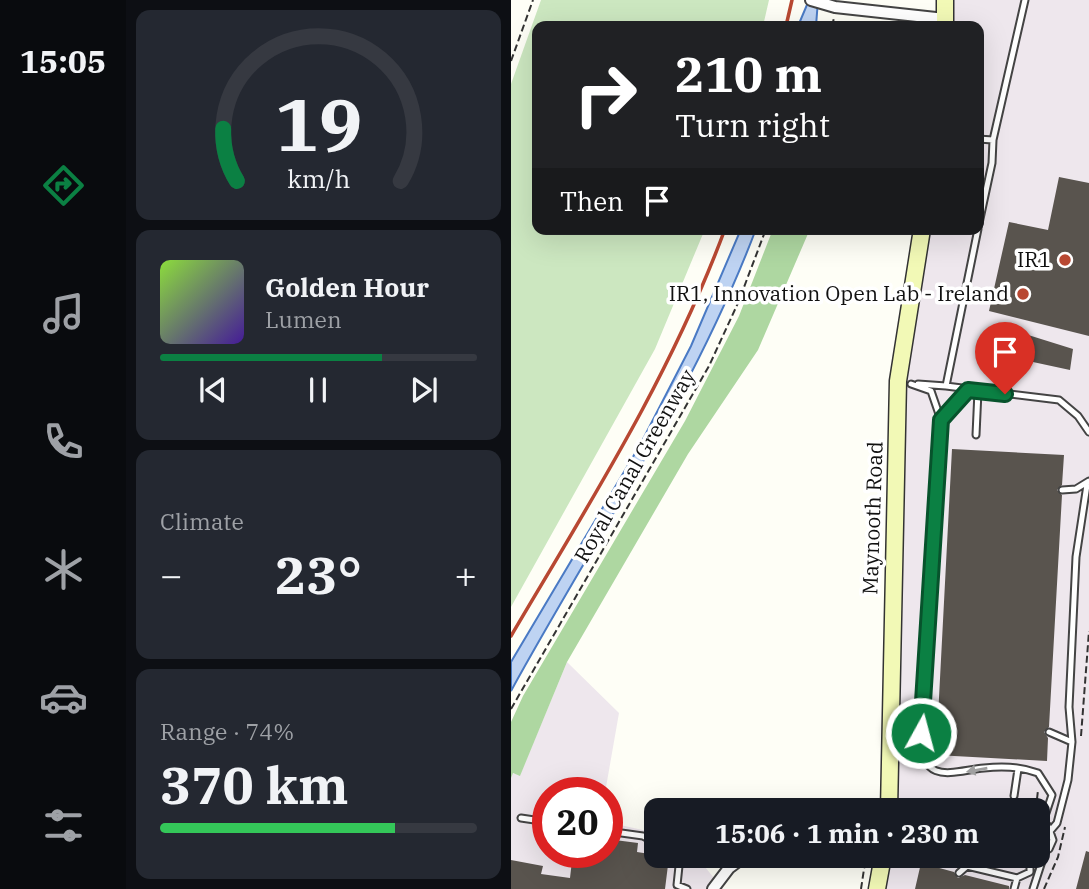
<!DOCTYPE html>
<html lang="en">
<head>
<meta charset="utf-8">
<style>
  :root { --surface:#171b24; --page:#242831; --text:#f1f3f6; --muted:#9ea1a6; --line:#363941; --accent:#0b8043 }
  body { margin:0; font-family:"IBM Plex Serif",serif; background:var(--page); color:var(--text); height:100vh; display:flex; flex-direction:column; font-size:26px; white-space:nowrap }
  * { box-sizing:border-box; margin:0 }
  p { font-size:23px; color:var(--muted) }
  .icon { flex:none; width:38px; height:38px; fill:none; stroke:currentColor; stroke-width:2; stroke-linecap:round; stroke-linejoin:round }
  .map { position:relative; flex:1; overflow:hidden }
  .sheet { display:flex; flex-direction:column; gap:10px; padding:10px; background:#0d0f14; width:385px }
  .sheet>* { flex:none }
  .guide { position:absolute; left:21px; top:21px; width:452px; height:214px; border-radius:14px; box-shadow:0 7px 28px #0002; background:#202124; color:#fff; overflow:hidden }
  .speed { position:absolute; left:21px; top:777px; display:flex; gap:14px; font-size:35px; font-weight:700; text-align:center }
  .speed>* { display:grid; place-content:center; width:91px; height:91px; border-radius:50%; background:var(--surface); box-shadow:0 7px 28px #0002; line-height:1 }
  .speed .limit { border:10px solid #d22; background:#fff; color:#111 }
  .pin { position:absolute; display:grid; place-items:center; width:60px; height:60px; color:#fff; margin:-72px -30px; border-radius:50% 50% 50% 0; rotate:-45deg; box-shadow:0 0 7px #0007 }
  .pin .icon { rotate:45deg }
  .me { position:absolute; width:77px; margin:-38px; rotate:7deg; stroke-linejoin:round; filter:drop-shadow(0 0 5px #0008) }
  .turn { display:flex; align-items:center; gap:24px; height:147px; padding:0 28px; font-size:32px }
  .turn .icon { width:91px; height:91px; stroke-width:2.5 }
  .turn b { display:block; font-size:49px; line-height:60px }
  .then { display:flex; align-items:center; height:66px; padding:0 28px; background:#0003; gap:14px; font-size:26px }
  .big { font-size:52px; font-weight:800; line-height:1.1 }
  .sheet .tile { flex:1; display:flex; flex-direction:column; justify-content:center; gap:10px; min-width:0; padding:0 24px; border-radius:14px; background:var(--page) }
  .sheet .dial { align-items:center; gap:0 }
  .dial svg { height:182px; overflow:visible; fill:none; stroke:var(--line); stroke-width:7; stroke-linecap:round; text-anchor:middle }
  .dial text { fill:var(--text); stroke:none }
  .song { display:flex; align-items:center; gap:21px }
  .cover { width:84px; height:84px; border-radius:10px; background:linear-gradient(135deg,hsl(90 70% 55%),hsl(260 70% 35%)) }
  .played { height:7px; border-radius:4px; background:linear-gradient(90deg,var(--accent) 70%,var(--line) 70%) }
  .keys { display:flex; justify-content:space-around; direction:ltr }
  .heat { display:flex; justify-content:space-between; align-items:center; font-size:38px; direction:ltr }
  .charge { height:10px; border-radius:5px; background:linear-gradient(90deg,#34c759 74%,var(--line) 0) }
  .trip { position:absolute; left:133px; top:798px; width:406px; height:70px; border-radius:14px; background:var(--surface); box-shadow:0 7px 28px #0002; font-weight:800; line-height:70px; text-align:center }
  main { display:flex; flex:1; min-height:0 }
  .menu { display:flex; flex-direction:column; width:126px; justify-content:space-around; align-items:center; background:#090b0e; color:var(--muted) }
  .menu .icon { width:49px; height:49px }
  .menu .on { color:var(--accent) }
  .menu b { font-size:32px; color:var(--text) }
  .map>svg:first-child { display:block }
  .industrial { fill:#eee7ed }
  .green { fill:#cce7c0 }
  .forest { fill:#aed7a1 }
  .water { fill:#bed3f2; stroke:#4a7ac4; stroke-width:2 }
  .building { fill:#59544e }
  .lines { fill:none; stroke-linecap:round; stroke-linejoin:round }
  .service-casing { stroke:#444; stroke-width:9 }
  .minor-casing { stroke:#444; stroke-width:14 }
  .secondary-casing { stroke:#333; stroke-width:19 }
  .path { stroke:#333; stroke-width:2; stroke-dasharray:7 3.5; stroke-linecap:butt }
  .service { stroke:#fff; stroke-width:5 }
  .minor { stroke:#fff; stroke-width:10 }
  .secondary { stroke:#f2f9b6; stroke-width:16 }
  .rail { stroke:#b84832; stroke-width:3.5 }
  .oneway { fill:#a0a0a0 }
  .route-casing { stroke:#07532c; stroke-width:18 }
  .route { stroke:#0b8043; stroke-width:12 }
  .poi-dot { fill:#b84832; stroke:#fff; stroke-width:2.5 }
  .labels { text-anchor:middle; stroke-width:7; stroke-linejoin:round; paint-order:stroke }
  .poi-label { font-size:21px; fill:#111; stroke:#fff; text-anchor:end }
  .street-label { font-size:21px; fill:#111; stroke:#fff }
</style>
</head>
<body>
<main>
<nav class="menu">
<b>15:05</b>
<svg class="icon on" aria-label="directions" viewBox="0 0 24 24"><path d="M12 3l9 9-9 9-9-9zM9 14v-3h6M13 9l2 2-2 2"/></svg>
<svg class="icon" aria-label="music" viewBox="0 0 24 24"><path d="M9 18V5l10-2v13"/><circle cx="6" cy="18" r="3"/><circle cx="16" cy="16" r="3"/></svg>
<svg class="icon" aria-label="phone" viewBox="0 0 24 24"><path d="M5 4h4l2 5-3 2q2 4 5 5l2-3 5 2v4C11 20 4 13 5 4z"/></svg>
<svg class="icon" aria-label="climate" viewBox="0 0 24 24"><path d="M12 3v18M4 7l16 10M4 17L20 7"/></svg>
<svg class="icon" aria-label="car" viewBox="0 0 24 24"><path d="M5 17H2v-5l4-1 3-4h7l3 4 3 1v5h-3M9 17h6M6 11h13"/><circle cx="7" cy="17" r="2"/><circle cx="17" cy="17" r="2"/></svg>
<svg class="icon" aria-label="filters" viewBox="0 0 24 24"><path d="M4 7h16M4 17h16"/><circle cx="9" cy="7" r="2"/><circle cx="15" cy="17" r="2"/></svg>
</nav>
<section class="sheet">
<div class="tile dial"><svg viewBox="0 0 100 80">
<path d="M14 69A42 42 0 1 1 86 69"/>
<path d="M14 69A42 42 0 0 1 8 46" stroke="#0b8043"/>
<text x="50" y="56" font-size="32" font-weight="700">19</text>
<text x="50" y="72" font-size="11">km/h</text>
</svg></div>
<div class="tile">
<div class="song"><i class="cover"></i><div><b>Golden Hour</b><p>Lumen</p></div></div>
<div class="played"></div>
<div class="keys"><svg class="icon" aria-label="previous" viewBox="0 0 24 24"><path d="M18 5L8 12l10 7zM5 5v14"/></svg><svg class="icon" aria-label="pause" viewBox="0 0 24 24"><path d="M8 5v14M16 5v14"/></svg><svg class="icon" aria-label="next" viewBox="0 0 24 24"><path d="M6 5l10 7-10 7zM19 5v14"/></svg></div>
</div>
<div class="tile"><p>Climate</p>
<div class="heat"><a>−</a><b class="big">23°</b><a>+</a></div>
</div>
<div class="tile"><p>Range · 74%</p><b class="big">370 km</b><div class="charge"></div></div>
</section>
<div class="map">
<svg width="578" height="889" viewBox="0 0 578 889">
  <rect width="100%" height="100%" fill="#fefef6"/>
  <path class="industrial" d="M432 0H578V889H372L376 856H527V810H381L383 381 408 229H467V26H431Z
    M56 662 108 713 94 793H37V852H96V822L145 833V856H185L212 889H0V778L1 773 9 775Z"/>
  <path class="green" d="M30 0H258L252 26H26V229H194L144 349 0 607V84Z"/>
  <path class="forest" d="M262 229H299L247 350 177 454 56 662 9 776 2 773 0 778V722L12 696 174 421 228 316Z"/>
  <path class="water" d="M298 0H307L305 26H287Z
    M230 229H245C183 393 84 538 0 691V662L129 445 180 346Z"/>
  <path class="building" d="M548 177 578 183V336L478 311 498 222 537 230Z
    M514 334 562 349 559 370 508 359Z
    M441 449 553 455 551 485 546 490 551 495 538 727 533 732 537 738 536 761 425 755Z
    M96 839 127 843 126 852 158 857 154 889H0V860L32 866 30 874 59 878 62 852H96Z
    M575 851 578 852V889H565Z
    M410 863 443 872 447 878 454 875 498 886V889H404Z"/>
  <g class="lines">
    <defs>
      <path id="service" d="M467 139 482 140 514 0
        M467 228 481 163 482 140
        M467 229 435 386 548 400 567 416 578 432
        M400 384 420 391 430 420
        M407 384 435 386
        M458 390 430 420 414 701C410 715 409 725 410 739 412 786 442 771 473 768 490 766 511 767 527 773L541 795 535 813 527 819
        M465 435 467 391
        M551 490 565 489 578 481
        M538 732 561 742
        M503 796 507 769
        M10 818 37 822
        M527 822 537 826 542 840 538 849 527 854
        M540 830 546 823 557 780 561 742 558 707 565 557 576 485
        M96 831 132 836 145 843
        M163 856 168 866 166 885 176 889
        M448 873 456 866 506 878 519 872V860
        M503 889 506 878
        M522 889 534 852"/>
      <path id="minor" d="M300 0 324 7 434 19
        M202 889 218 868 234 856"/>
      <path id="secondary" d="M434 0V26
        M378 810 387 381 411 229
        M366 889 372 856"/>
    </defs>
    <use href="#service" class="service-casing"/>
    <use href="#minor" class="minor-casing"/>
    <use href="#secondary" class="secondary-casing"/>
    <path class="path" d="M321 26 323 18
      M0 61 22 0
      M0 709 198 366 227 303 255 229
      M570 736 578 631
      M526 799 527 790
      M350 889 355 856
      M533 889 547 857 554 827"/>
    <use href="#service" class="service"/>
    <use href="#minor" class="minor"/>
    <use href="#secondary" class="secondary"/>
    <path class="rail" d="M275 26 281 0
      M0 636C79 502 159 377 214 229"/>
  </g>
  <defs><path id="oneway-solid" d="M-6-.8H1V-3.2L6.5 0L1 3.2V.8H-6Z" transform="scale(1.75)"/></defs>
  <use class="oneway" href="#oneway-solid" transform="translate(466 770) rotate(170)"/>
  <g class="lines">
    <defs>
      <path id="route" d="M410 733 430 420 457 390 494 394"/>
    </defs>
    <use href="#route" class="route-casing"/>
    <use href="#route" class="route"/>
  </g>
  <g class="poi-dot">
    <circle cx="554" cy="260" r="7"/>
    <circle cx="512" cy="294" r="7"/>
  </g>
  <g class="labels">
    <g class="poi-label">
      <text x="540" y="267">IR1</text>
      <text x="498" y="301">IR1, Innovation Open Lab - Ireland</text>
    </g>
    <g class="street-label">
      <text transform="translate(124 466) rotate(-60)" y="7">Royal Canal Greenway</text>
      <text transform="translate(362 518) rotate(-88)" y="7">Maynooth Road</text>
    </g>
  </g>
</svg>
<div class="speed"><div class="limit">20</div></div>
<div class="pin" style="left:494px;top:394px;background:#d93025"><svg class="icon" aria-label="arrive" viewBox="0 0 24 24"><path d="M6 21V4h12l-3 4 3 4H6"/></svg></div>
<svg class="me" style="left:410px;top:733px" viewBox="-20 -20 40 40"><circle r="17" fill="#0b8043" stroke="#fff" stroke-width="3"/><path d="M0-11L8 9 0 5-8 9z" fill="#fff"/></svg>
<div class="trip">15:06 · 1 min · 230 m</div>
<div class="guide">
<div class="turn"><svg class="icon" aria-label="right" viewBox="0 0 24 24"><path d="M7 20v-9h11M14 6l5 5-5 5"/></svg><div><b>210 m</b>Turn right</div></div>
<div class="then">Then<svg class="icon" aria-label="arrive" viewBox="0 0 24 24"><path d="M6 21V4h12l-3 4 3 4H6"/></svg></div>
</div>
</div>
</main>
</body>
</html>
